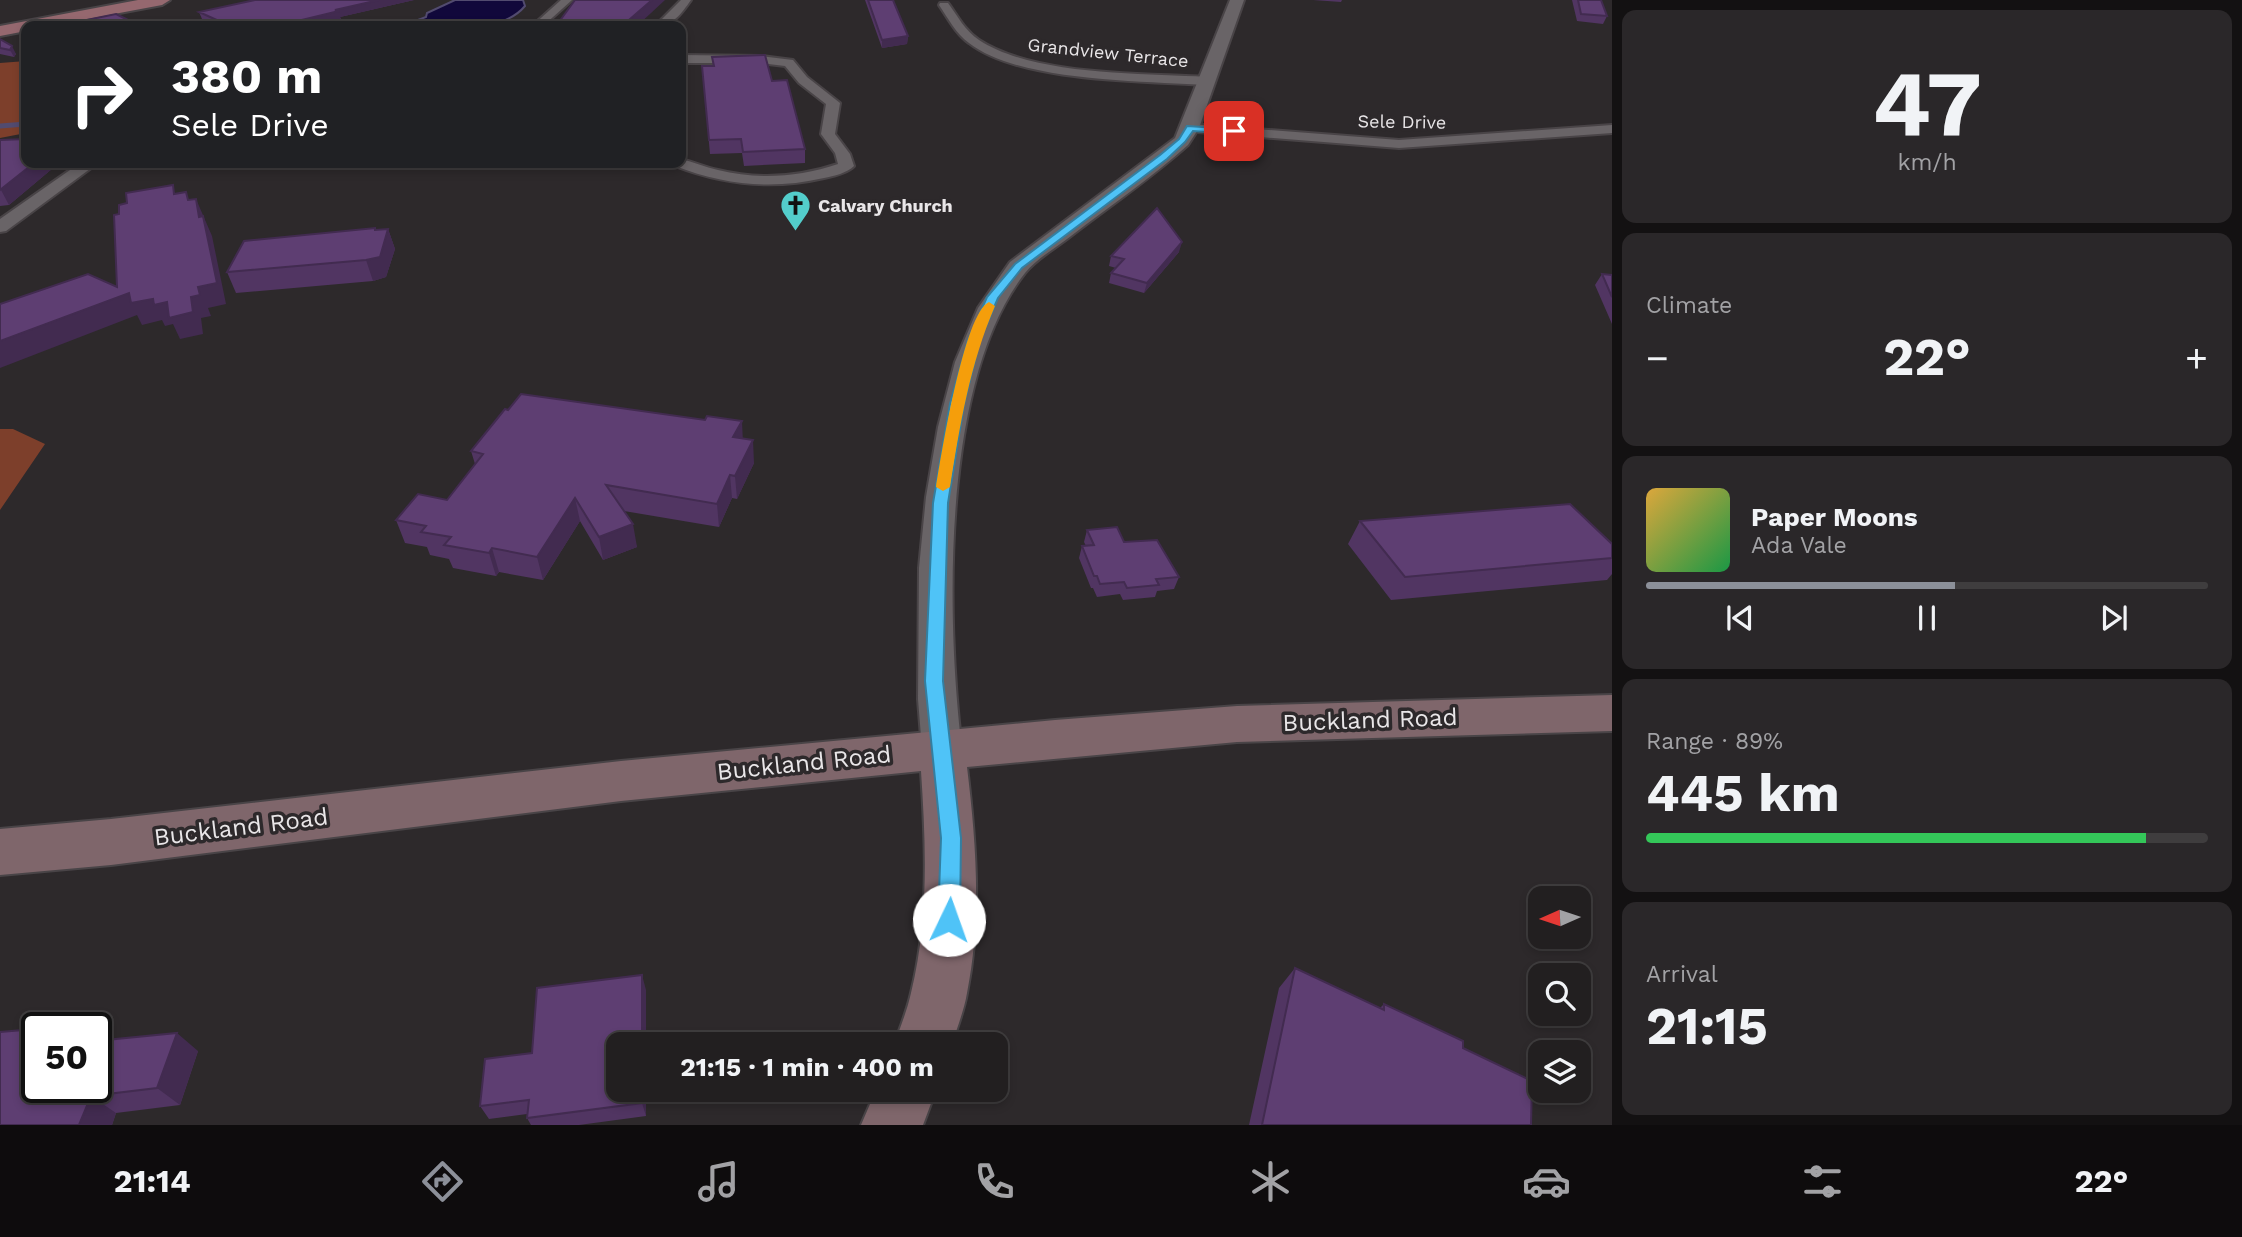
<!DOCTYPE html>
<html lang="en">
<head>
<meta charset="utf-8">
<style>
  :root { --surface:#221f20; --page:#2a2729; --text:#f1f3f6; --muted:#a2a2a5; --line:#3f3d3e; --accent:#8c9099 }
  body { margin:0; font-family:"Work Sans",sans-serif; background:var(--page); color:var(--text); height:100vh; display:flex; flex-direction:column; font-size:26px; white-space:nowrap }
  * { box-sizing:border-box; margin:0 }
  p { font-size:23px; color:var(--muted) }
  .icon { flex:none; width:38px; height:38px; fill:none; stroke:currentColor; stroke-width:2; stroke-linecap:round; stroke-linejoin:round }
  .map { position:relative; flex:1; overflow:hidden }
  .panel { display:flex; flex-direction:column; gap:10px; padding:10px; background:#131112; width:630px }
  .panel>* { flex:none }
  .top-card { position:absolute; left:21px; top:21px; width:665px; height:147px; border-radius:14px; box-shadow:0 4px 10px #0003,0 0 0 2px var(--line); background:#202124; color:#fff; overflow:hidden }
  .needle { width:46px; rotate:267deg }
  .tools { position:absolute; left:1528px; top:886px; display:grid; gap:14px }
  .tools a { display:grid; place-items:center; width:63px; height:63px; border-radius:14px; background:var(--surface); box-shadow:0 4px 10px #0003,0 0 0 2px var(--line); font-size:35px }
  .speed { position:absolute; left:21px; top:1012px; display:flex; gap:14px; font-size:35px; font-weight:700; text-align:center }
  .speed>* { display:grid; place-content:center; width:91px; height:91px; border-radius:50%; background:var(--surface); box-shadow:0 4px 10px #0003,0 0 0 2px var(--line); line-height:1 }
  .speed .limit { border:4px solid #111; border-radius:10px; background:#fff; color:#111 }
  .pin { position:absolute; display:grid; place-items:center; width:60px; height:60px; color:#fff; margin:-30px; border-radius:14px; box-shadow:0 4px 10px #0006 }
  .me { position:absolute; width:77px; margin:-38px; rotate:3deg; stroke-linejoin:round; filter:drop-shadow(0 0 5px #0008) }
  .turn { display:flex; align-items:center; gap:24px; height:147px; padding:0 35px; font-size:32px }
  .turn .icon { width:91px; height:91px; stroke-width:2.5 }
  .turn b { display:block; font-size:49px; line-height:60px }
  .big { font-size:52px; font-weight:700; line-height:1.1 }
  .panel .widget { flex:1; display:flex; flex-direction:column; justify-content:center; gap:10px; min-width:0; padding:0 24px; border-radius:14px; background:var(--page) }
  .panel .dial { align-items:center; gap:0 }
  .dial b { font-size:91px; line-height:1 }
  .song { display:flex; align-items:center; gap:21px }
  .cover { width:84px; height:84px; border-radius:10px; background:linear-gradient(135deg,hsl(40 70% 55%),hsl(140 70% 35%)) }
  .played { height:7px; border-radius:4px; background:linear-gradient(90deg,var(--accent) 55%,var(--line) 55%) }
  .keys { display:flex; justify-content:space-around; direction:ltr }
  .heat { display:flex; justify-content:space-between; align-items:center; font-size:38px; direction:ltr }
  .charge { height:10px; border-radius:5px; background:linear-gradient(90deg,#34c759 89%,var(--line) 0) }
  .trip { position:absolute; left:606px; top:1032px; width:402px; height:70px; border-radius:14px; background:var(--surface); box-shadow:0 4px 10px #0003,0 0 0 2px var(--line); font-weight:700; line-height:70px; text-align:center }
  .menu { display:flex; height:112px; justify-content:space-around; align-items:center; background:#0e0c0d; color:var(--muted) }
  .menu .icon { width:49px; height:49px }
  .menu .current { color:var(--accent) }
  .menu b { font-size:32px; color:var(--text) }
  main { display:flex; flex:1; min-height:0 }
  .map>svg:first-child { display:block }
  .forest { fill:#7d3f2b }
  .water { fill:#11083b; stroke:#524b6f; stroke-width:2 }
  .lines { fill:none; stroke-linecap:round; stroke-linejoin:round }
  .stream { stroke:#524b6f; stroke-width:5 }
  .minor-casing { stroke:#494447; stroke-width:4 }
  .tertiary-casing { stroke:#494447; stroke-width:4 }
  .secondary-casing { stroke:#494447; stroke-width:4 }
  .primary-casing { stroke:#494447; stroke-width:4 }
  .minor { fill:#696467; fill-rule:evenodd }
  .tertiary { fill:#696467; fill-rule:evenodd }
  .secondary { fill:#7f666b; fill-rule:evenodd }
  .primary { fill:#95686f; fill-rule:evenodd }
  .wall { fill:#513562 }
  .shaded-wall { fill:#422b50 }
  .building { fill:#5e3e72; stroke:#422b50; stroke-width:2 }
  .route { fill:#4fc3f7; stroke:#337fa1; stroke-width:2 }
  .slow { fill:#f59e0b }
  .labels { text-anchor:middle; stroke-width:7; stroke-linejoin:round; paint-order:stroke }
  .far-street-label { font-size:18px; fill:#e9e6e8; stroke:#2d292b }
  .far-poi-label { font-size:18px; font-weight:bold; fill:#e9e6e8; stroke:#2d292b; text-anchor:start }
  .near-street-label { font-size:24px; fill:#e9e6e8; stroke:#2d292b }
</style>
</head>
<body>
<main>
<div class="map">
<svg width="1612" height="1125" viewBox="0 0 1612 1125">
  <rect width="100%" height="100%" fill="#2d292b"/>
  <path class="forest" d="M26 61V133L0 138V63Z
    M0 429H13L45 444 0 510Z"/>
  <path class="water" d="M455 0H523L525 6C499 37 439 26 402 26L426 17 427 13Z"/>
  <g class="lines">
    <path class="stream" d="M0 126 26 124"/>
    <defs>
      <path id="minor" d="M561 0H572L543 26H532Z
        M681 0H691C681 14 673 26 655 26Z
        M940 3H948C957 15 965 31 979 40 1034 76 1141 73 1206 77L1212 81 1206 85C1143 81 1019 82 969 43 956 34 948 18 939 5Z
        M681 55 761 56 793 60 807 77 840 103 835 134 850 154 854 166C847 173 834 176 824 178 772 190 724 185 675 166L673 163H681V159C693 162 705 167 718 170 758 180 799 177 838 164L835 153 821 134 826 104 799 83 785 66 761 63H681Z
        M1190 124 1399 140 1612 125V133L1399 148 1185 131 1183 128Z
        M80 163H98L6 231 0 232V219Z"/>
      <path id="tertiary" d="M1230 0H1244L1199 128 1188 145C1151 178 1110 206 1071 236 1056 248 1037 258 1025 273 941 380 946 619 962 749L956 761 942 766 928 761 922 749 918 699 919 568 926 497 938 427 955 362 978 308 1010 262 1175 138Z"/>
      <path id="secondary" d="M1612 695V731L1237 742 967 767C976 842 982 918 967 993 964 1011 957 1027 952 1045H894C900 1028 907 1011 911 993 929 920 926 846 921 771L621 801 111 865 0 875V829L111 819 621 761 1055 720 1237 706Z
        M876 1090H936L923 1125H861Z"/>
      <path id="primary" d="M138 0H170L162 5 50 26H26V31L0 36V26Z"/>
    </defs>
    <use href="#minor" class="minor-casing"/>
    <use href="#tertiary" class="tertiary-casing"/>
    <use href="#secondary" class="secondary-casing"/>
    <use href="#primary" class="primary-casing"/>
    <use href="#minor" class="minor"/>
    <use href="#tertiary" class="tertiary"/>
    <use href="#secondary" class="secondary"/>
    <use href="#primary" class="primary"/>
  </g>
  <path class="wall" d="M255 0H414L340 17 341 19 312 26H216L202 19 199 12Z
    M865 0H893L908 36 907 44 882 48Z
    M1313 0H1342L1341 2Z
    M1572 0H1601L1607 16 1603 24 1577 21Z
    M0 39 16 54 14 57 0 54Z
    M712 57 772 81 805 149V163L744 166 742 153 710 154 702 66H713Z
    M0 140 26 163H59L9 205 0 206Z
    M388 229 395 249 386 277 373 281 236 293 227 272Z
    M1179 252 1144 293 1109 283 1111 273 1116 268 1109 266 1111 256Z
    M1602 274 1612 275V324L1595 285Z
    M743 439 754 463 737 499 732 498 719 527 624 511 637 547 603 560 580 521 543 580 499 572 496 576 453 568 449 559 430 555 427 547 405 543 396 520 447 500 475 464 471 451Z
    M1360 521 1612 544V574L1607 580 1391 600 1348 544Z
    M1087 530 1124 542 1179 577 1174 589 1157 591 1155 597 1123 600 1120 594 1097 597 1093 588H1091L1079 558 1082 546H1086L1084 542Z
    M1295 968 1380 1008 1384 1004 1463 1048 1531 1125H1249L1279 988Z
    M646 990V1045H618V1090H646V1116L579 1125H531L527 1118V1114L489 1119 480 1106 532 1053Z
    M35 1029 37 1030V1087L198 1051 180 1105 116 1113 112 1125H0Z"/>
  <path class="shaded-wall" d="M379 0H414L340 17 341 19 312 26H277L335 10Z
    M652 0H665L637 26H622Z
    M908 36 907 44 882 48V40Z
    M12 46 16 54 14 57 10 50Z
    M34 163H59L9 205 1 190Z
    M196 199 212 236 226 304 208 308 211 316 201 318 203 334 180 339 173 324 165 326 162 320 142 325 137 315 0 368V341L129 293 153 299 191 297 198 287 199 217Z
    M388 229 395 249 386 277 373 281 366 260 382 248Z
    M1182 242 1179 252 1144 293 1147 283Z
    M742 421 743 443 733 437Z
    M753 440 754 463 737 499 735 476Z
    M730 475 732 498 719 527 717 504Z
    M575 498 580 521 543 580 537 557Z
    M633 524 637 547 603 560 599 537Z
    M492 548 499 572 496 576 489 553Z
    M642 975 646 990V1045H642Z
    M35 1029 37 1030V1056L26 1049Z
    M177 1033 198 1051 180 1105 157 1088Z
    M642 1090H646V1116L642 1103Z
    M91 1096 116 1113 112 1125H79Z"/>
  <path class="building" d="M255 0H379L335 10 339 11 277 26H230L199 12Z
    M575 0H652L622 26H532L534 25 556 26Z
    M868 0H893L908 36 882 40Z
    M1578 0H1601L1607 16 1581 14Z
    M116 14 140 26H57Z
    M0 39 12 46 10 50 0 48Z
    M765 55 772 81 787 80 805 149 743 152 741 139 709 140 702 66H714L712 57Z
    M26 139V163H34L0 190V140Z
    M173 185 174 194 186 192 188 200 196 199 199 217 203 216 217 283 198 287 200 295 191 297 193 312 169 318 167 302 154 305 153 299 131 303 129 293 0 341V304L88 274 117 287 114 215 119 214V205L127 203 126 193Z
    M1157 208 1182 242 1147 283 1111 273 1124 259 1111 256Z
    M375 228V230L388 229 380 257 366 260 227 272 244 241Z
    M1602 274 1612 275V297Z
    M521 394 705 420 707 416 742 421 733 437 753 440 735 476 730 475 717 504 606 485 633 524 599 537 575 498 537 557 492 548 489 553 444 545 451 537 421 532 426 526 396 520 418 494 447 500 483 454 471 451 505 409 508 410Z
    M1570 504 1612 544V558L1405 577 1360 521Z
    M1117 527 1124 542 1157 540 1179 577 1156 579 1159 585 1127 588 1124 582 1100 584 1097 576H1094L1082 546 1094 545 1087 530Z
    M1295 968 1384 1010V1004L1463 1041V1048L1532 1081 1531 1125H1262Z
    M642 975V1045H618V1090H642V1103L527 1118 529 1100 480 1106 485 1059 532 1053 537 988Z
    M35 1029 26 1049 37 1048V1087H96V1041L177 1033 157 1088 91 1096 79 1125H0V1032Z"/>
  <path class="route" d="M1187 126 1234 129 1239 131 1234 134 1193 131 1185 142 1167 159 1022 268 998 298 980 340 964 404 948 503 943 681 961 838 960 920 957 927 949 931 941 927 938 920 941 838 925 681 933 503 950 404 968 340 987 297 1015 264 1160 155 1179 139Z"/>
  <path class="slow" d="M989 302 995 306C970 364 960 424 950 487L943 491 936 487C941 456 964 313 989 302Z"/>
  <defs>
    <symbol id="church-pin" viewBox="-11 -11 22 30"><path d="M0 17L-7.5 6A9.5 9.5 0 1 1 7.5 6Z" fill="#53cdcb" stroke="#2d292b"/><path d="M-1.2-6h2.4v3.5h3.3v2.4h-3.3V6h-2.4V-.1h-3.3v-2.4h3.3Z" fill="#111"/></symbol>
  </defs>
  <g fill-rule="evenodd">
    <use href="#church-pin" x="778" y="188" width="35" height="47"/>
  </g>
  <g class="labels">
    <g class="far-street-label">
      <text transform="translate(1108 53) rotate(6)" y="6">Grandview Terrace</text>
      <text transform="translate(1402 122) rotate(1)" y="6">Sele Drive</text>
    </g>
    <g class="far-poi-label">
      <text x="818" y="212">Calvary Church</text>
    </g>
    <g class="near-street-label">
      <text transform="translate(1370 720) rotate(-2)" y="8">Buckland Road</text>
      <text transform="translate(804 763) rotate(-6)" y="8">Buckland Road</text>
      <text transform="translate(241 827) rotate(-7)" y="8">Buckland Road</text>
    </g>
  </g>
</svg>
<div class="tools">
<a><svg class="needle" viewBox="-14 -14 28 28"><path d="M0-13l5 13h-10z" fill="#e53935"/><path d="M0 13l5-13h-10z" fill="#a2a2a5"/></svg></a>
<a><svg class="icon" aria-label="search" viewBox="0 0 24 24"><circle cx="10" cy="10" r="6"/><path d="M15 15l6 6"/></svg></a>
<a><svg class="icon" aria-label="layers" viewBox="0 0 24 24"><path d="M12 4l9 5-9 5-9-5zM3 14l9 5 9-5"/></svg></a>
</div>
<div class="speed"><div class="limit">50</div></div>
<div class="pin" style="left:1234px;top:131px;background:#d93025"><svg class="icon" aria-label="arrive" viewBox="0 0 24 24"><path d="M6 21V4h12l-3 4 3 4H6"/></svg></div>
<svg class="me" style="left:949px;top:920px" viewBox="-20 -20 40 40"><circle r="19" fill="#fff"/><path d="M0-13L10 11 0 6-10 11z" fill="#4fc3f7"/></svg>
<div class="trip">21:15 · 1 min · 400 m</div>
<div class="top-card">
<div class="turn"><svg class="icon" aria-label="right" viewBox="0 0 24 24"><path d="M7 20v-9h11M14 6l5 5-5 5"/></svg><div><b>380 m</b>Sele Drive</div></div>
</div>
</div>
<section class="panel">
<div class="widget dial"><b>47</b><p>km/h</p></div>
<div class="widget"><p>Climate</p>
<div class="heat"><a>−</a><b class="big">22°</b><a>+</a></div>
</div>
<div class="widget">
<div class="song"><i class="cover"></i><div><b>Paper Moons</b><p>Ada Vale</p></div></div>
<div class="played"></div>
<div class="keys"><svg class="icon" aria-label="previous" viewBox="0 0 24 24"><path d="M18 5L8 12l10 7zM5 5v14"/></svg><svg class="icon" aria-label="pause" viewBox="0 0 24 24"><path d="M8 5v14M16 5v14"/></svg><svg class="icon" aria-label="next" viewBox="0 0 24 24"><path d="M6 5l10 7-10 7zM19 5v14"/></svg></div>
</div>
<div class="widget"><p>Range · 89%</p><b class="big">445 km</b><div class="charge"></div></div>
<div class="widget"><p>Arrival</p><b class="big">21:15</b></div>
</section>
</main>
<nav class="menu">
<b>21:14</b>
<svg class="icon current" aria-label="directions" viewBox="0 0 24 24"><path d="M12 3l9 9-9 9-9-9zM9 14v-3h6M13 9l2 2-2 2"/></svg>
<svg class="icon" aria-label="music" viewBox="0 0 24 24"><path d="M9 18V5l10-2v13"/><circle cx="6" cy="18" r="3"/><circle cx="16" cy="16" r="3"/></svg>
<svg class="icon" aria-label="phone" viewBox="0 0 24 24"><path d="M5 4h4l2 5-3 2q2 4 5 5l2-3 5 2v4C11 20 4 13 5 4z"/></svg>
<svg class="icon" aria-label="climate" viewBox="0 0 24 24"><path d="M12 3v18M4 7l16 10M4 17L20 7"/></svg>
<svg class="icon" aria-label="car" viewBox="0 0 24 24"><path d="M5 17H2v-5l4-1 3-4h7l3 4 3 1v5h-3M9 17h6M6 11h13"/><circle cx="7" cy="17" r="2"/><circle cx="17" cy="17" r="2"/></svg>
<svg class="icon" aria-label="filters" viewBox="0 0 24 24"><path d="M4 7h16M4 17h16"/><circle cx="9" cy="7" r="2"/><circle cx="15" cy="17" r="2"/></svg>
<b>22°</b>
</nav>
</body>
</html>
